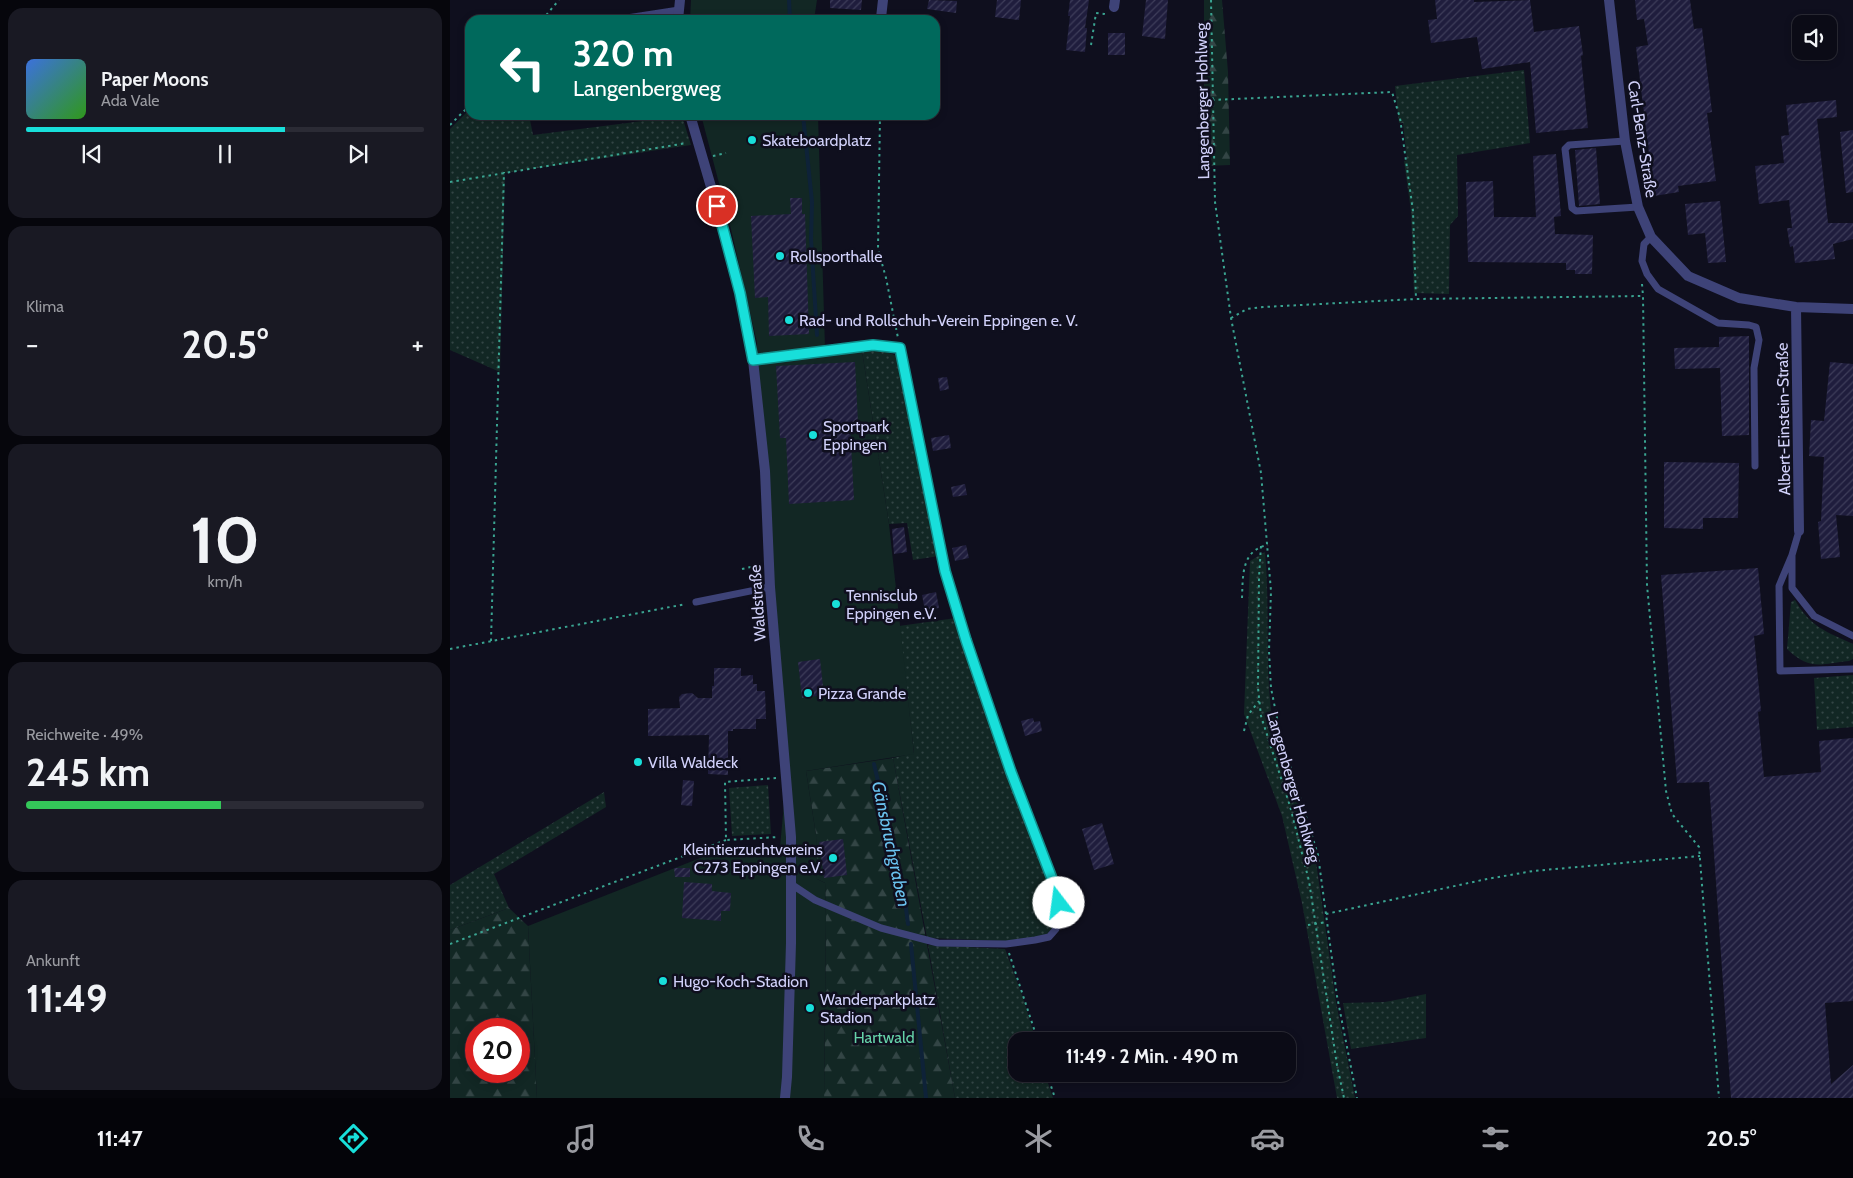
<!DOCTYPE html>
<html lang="de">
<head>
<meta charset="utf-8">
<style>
  :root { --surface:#0b0b16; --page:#191923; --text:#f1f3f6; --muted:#9a9ba1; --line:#2b2b35; --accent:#18dfda }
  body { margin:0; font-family:Cabin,sans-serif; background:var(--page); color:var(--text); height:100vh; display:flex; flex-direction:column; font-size:19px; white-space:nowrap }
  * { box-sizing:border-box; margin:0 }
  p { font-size:16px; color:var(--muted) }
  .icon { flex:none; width:28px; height:28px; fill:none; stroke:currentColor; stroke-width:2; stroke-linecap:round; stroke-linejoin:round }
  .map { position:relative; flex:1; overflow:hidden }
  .sheet { display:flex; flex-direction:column; gap:8px; padding:8px; background:#06060c; width:450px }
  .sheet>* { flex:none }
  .banner { position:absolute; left:15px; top:15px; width:475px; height:105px; border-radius:15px; box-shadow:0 2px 8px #0003,0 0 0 1px var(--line); background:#00695c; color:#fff; overflow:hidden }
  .controls { position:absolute; left:1342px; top:15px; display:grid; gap:10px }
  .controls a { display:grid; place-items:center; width:45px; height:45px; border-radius:10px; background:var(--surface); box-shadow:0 2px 8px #0003,0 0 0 1px var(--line); font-size:25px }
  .speed { position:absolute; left:15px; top:1018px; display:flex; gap:10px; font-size:25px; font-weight:700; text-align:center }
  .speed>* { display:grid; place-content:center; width:65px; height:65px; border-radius:50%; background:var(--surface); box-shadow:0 2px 8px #0003,0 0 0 1px var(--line); line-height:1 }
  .speed .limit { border:8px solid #d22; background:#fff; color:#111 }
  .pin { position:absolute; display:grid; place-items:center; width:42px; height:42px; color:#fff; margin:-21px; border:2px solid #fff; border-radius:50%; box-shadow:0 1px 5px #0007 }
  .me { position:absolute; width:55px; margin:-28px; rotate:345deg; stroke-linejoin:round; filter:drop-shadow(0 0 4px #0008) }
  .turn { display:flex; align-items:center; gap:18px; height:105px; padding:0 25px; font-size:22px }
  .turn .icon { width:65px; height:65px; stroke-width:2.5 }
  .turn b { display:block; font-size:35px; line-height:42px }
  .big { font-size:38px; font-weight:700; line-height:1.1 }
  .sheet .card { flex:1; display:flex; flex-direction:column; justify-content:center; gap:8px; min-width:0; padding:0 18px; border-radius:15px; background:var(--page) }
  .sheet .dial { align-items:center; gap:0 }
  .dial b { font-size:65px; line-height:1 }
  .song { display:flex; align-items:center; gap:15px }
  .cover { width:60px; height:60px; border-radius:8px; background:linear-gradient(135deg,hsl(220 70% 55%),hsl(110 70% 35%)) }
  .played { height:5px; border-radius:2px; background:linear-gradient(90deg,var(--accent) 65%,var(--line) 65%) }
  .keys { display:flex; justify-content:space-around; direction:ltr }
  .heat { display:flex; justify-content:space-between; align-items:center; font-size:28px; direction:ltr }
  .charge { height:8px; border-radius:4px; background:linear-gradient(90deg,#34c759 49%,var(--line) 0) }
  .trip { position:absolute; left:558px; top:1032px; width:288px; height:50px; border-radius:15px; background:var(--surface); box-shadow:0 2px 8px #0003,0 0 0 1px var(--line); font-weight:700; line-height:50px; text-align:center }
  .tabs { display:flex; height:80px; justify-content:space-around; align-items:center; background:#040409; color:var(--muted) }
  .tabs .icon { width:35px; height:35px }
  .tabs .current { color:var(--accent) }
  .tabs b { font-size:22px; color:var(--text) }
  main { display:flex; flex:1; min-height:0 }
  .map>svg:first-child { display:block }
  .green { fill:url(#green-dots) }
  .forest { fill:url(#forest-firs); fill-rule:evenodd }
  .pitch { fill:#122724 }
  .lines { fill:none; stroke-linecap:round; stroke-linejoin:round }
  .stream { stroke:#0e2238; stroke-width:4 }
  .building { fill:url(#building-hatch) }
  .path { stroke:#3aa491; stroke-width:2; stroke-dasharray:2.5 4; stroke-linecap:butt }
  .service { stroke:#3e4378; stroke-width:7 }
  .minor { stroke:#3e4378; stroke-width:10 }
  .path-bridge { stroke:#3aa491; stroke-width:2; stroke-dasharray:2.5 4; stroke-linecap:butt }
  .route-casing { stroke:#10918e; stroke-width:12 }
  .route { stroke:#18dfda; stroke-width:9 }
  .poi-dot { fill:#18dfda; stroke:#0f0f1e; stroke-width:2 }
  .labels { text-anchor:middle; stroke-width:5; stroke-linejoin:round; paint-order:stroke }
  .street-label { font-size:16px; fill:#d1d1fa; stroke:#0f0f1e }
  .poi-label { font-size:16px; fill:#d1d1fa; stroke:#0f0f1e; text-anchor:start }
  .park-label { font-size:16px; fill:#65d2a9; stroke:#0f0f1e }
  .water-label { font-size:18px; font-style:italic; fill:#6ac2ef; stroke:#0f0f1e }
</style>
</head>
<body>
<main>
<section class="sheet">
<div class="card">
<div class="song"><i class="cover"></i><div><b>Paper Moons</b><p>Ada Vale</p></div></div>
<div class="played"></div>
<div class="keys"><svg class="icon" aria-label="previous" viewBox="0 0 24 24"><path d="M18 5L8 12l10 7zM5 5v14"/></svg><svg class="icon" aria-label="pause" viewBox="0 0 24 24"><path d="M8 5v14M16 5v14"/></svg><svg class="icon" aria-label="next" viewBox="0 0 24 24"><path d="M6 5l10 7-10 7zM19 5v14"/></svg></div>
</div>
<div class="card"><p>Klima</p>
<div class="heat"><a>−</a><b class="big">20.5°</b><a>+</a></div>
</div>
<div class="card dial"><b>10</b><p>km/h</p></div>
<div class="card"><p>Reichweite · 49%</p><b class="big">245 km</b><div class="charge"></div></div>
<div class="card"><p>Ankunft</p><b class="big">11:49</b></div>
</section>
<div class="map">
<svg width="1403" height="1098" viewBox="0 0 1403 1098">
  <defs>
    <pattern id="green-dots" width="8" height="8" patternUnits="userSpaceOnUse" patternTransform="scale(1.25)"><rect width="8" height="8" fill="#122724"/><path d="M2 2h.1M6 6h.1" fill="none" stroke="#334545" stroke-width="1.8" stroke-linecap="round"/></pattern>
    <pattern id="forest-firs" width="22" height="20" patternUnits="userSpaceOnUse" patternTransform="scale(1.25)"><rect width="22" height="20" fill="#122724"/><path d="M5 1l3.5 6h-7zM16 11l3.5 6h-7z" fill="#334545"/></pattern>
    <pattern id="building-hatch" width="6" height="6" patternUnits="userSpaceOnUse" patternTransform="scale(1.25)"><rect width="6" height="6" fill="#1f1d3d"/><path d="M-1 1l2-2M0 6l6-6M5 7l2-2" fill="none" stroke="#3e3d5a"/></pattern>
  </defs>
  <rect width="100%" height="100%" fill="#0f0f1e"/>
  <path class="green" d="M1074 70 1080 143 1007 155 1008 216 1000 225 999 294 964 293 961 211 954 161 957 160 953 123H949L945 86Z
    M20 109V115H79L83 135 232 116 241 145 55 173 50 372 0 350V129Z
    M428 348 449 357 489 556 463 560 457 523 439 524 412 351Z
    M815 552C820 605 815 658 821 710L865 855 886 1002 905 1098H887L852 903 832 816 794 714 800 561Z
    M1345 600C1360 627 1377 632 1403 644V659L1399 661C1370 664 1360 671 1337 649L1341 602Z
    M506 618 553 761 603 887 608 915 604 926 597 934 584 939 556 941 477 938 443 758 464 753 449 626Z
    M1403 675V727L1367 730 1364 678Z
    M318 785 321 834 282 836 279 788Z
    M154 792 156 807 44 874 59 908 0 930V885Z
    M478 945 555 949 573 998 586 1041H566V1074H595L603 1098H505Z
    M976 994V1038L901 1049 893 1003 935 1002Z"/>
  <path class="forest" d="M754 0H772L778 72 780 165 754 166Z
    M443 758 505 1098H374L376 918 375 883 367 879 366 835 356 771Z
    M59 908 78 926 87 1098H0V930ZM26 1029H69V1071H26Z"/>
  <path class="pitch" d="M241 0H367L364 20H240Z
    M251 115H368L375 347 373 356 412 351 439 524 464 754 356 771 366 835 367 879 375 883 376 918 374 1098H87L78 926 273 849 330 847 338 759 307 368V343L280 225Z"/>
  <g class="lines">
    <path class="stream" d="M339 0 340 20
      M353 115 362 202 361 239 367 335
      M424 764 454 893 458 924
      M461 944 476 1098"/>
  </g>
  <path class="building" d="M380 0H412L411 10 380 8Z
    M479 0 507 1 506 13 477 9Z
    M547 0H571L569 20 545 17Z
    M620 0H639L635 28H637L635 52 616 50 620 16H618Z
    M696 0H718L715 39 692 36Z
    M985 0H1024V2L1080 0 1084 32 1129 26 1133 55 1131 56 1138 128 1086 133 1080 62 1032 69 1027 37 981 43 978 20 987 19Z
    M1185 0H1240L1244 29 1252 28 1262 112 1257 113 1266 181 1228 186 1229 192 1204 196 1186 47 1198 45 1194 19 1187 20Z
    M658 33H675V55H658Z
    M1386 100 1387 117 1367 119 1378 223H1403V239L1383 244 1385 259 1345 263 1343 246 1340 247 1337 228H1342L1339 200 1309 204 1305 166 1334 163 1331 136 1339 135 1336 105Z
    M1403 130V192L1396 193 1390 132Z
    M1146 148 1150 204 1129 206 1125 150Z
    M1106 154 1111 216 1104 217 1105 234 1143 235 1142 274H1125V270H1116V263L1018 262 1016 182 1043 181 1044 217H1086L1083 156Z
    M340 198H352V214H355L359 334 319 336 318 297 305 298 301 216 341 214Z
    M1270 201 1276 262 1258 263 1255 233 1238 235 1235 204Z
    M1299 336V435L1272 436 1270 368 1225 369 1224 348 1269 347V337Z
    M405 362 408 423 400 424 404 500 339 504 336 438H330L326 366Z
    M1380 362 1403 364V516L1386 515 1390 557 1371 559 1368 522 1371 521 1374 457 1359 456 1361 420 1374 421Z
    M497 377 499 389 490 391 488 378Z
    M499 435 501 448 483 451 481 438Z
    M1214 462 1289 463 1288 518H1253V529L1214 528Z
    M515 484 517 495 503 497 501 487Z
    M454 527 457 552 444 554 442 529Z
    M516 545 519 558 505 561 502 548Z
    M1308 568 1314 634 1304 636 1311 711 1308 712 1314 777 1371 772 1369 741 1403 738V1001L1375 1003 1381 1084 1403 1065V1098H1281L1259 782 1227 783 1211 575Z
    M486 592 489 608 475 611 472 595Z
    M370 659 374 695 352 698 348 662Z
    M264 668H291V676L303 675V684H307V691H315L316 719H306V729H283V731H278V775L258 774 259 735 198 736V709L230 708 229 697 232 694 242 693 248 698H262V686H264Z
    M583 718 584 722 590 721 592 731 575 736 571 721Z
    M233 780 244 781 242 806 231 805Z
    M652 823 664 864 644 870 632 829Z
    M393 839 397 875 374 878 369 842Z
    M224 868H240V877H225Z
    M234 882 262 884V891L281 893 280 911H271V921L232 918Z"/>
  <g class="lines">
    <path class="path" d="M761 0 765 202 781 318 811 473 821 591 819 651 821 688 830 733 868 855 887 996 907 1098
      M92 20 109 0
      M641 45 646 13 654 14V13
      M762 100 942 92 950 118 963 211 966 299
      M430 115 428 249 436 278 448 338
      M0 125 20 105
      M263 156 276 153
      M0 182 237 143
      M1192 284 1193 296
      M781 318 797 309 813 307 966 299 1193 296 1197 585 1216 791 1222 814 1249 847 1269 1098
      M811 546 809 577 808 688 811 716 840 806 859 881 887 1065 894 1098
      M292 569 309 565
      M792 598C793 576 791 550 818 545
      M41 641 54 172
      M0 649 236 604
      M794 731 798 715 809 701
      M326 778 275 782 276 840 329 837
      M876 914 1037 879 1083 871 1250 856
      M871 923 877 922
      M0 944 276 840
      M559 953 588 1041
      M597 1074 605 1098"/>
    <path class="service" d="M164 20 229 10
      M98 115V116
      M1175 141 1119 145 1115 149 1122 208 1126 211 1188 207
      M1201 237 1194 244 1192 261 1197 274 1208 289 1268 323 1299 325 1306 327 1309 340 1304 368 1305 466
      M303 360 423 345 450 348 495 571 516 640 561 772 606 889 611 917 606 929 599 937 585 940 556 944 488 943 431 928 365 900 341 884
      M1349 531 1342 555V588L1364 616 1403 636
      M1342 555 1329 586 1330 671 1403 669
      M246 602 320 587"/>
    <path class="minor" d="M1159 0 1175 141 1188 207 1201 237 1238 276 1289 298 1346 307 1403 309
      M664 7 665 0
      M431 18 433 0
      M228 20 230 0
      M240 115 276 238 290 293 303 360 315 471 320 587 341 837V943L337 1077 335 1098
      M1346 307 1349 531"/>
    <path class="path-bridge" d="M858 925 871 923"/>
  </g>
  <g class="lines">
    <defs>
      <path id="route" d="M267 206 290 293 303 360 423 345 450 348 495 571 516 640 561 772 606 889 609 903"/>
    </defs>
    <use href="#route" class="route-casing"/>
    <use href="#route" class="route"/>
  </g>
  <g class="poi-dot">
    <circle cx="302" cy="140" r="5"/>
    <circle cx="330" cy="256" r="5"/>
    <circle cx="339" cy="320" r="5"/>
    <circle cx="363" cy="435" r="5"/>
    <circle cx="386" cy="604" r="5"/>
    <circle cx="358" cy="693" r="5"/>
    <circle cx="188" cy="762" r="5"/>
    <circle cx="383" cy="858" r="5"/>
    <circle cx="213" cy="981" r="5"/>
    <circle cx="360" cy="1008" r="5"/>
  </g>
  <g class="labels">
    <g class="street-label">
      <text transform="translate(752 101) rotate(-91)" y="6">Langenberger Hohlweg</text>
      <text transform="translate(1193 139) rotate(81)" y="6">Carl-Benz-Straße</text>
      <text transform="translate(1333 419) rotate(-91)" y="6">Albert-Einstein-Straße</text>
      <text transform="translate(307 603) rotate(-94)" y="6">Waldstraße</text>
      <text transform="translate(844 787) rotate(74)" y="6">Langenberger Hohlweg</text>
    </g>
    <g class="poi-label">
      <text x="312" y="146">Skateboardplatz</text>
      <text x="340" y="262">Rollsporthalle</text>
      <text x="349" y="326">Rad- und Rollschuh-Verein Eppingen e. V.</text>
      <text x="373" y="432">Sportpark<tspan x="373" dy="18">Eppingen</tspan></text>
      <text x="396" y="601">Tennisclub<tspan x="396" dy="18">Eppingen e.V.</tspan></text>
      <text x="368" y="699">Pizza Grande</text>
      <text x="198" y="768">Villa Waldeck</text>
      <text x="373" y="855" text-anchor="end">Kleintierzuchtvereins<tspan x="373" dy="18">C273 Eppingen e.V.</tspan></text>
      <text x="223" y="987">Hugo-Koch-Stadion</text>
      <text x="370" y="1005">Wanderparkplatz<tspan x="370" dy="18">Stadion</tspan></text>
    </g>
    <g class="park-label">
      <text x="434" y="1043">Hartwald</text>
    </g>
    <g class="water-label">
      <text transform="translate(441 844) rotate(78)" y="6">Gänsbruchgraben</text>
    </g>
  </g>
</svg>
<div class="controls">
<a><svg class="icon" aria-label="sound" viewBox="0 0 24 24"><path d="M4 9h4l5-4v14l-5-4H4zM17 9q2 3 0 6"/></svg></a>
</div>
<div class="speed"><div class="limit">20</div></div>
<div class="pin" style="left:267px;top:206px;background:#d93025"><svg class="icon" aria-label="arrive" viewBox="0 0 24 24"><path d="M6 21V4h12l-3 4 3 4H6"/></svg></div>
<svg class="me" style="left:609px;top:903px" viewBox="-20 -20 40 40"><circle r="19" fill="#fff"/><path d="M0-13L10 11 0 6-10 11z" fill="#18dfda"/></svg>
<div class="trip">11:49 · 2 Min. · 490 m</div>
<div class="banner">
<div class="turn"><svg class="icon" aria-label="left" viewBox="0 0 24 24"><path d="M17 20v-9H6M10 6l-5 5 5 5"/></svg><div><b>320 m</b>Langenbergweg</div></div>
</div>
</div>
</main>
<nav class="tabs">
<b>11:47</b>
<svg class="icon current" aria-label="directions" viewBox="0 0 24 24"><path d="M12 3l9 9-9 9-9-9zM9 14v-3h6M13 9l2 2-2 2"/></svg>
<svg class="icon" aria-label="music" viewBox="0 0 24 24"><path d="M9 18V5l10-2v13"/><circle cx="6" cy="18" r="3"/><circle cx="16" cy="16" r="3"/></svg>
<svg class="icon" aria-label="phone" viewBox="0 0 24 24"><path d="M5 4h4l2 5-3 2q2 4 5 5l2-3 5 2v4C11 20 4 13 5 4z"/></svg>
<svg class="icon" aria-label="climate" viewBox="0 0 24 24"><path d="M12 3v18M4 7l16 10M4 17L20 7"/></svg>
<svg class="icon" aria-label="car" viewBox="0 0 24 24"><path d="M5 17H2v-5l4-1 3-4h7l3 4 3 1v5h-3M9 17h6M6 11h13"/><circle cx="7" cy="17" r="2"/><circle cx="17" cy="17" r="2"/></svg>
<svg class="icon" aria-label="filters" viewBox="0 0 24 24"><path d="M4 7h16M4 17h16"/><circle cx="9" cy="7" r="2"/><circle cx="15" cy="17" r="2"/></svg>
<b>20.5°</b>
</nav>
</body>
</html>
